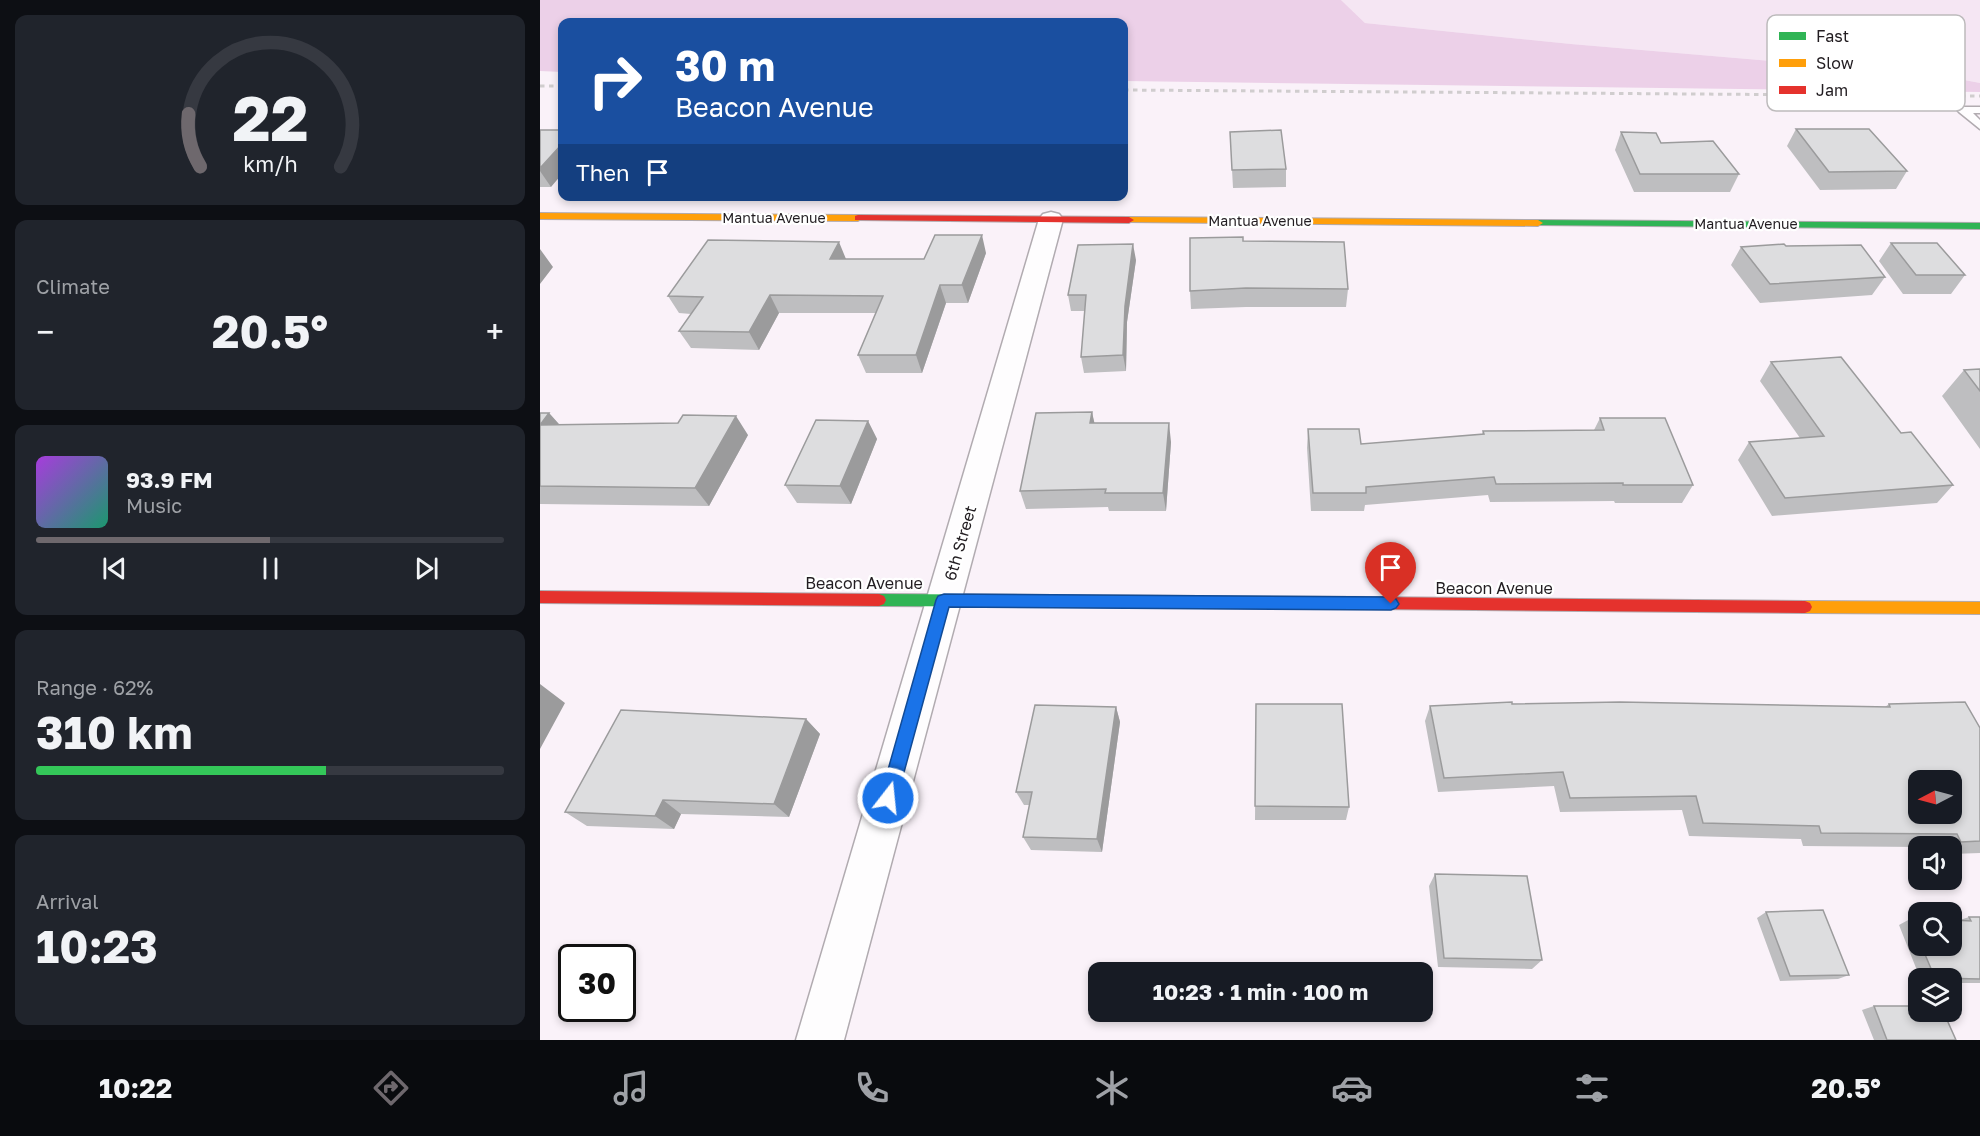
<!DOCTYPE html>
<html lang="en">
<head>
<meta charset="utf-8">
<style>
  :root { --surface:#171b24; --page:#20242c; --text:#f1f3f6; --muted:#9ea1a6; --line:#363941; --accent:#6e686d }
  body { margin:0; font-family:"Golos Text",sans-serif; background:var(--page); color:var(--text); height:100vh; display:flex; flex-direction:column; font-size:22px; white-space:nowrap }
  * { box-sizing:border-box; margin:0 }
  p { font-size:20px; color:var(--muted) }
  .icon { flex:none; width:33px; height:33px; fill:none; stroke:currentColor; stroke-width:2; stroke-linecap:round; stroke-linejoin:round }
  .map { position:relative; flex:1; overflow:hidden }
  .sheet { display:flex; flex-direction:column; gap:15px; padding:15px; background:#0d0f14; width:540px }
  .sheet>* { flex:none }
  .guide { position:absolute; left:18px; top:18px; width:570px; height:183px; border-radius:12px; box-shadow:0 3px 9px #0003; background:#1a4fa0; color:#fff; overflow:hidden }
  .needle { width:39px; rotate:264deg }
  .buttons { position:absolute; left:1368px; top:770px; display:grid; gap:12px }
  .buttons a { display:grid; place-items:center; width:54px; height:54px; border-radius:12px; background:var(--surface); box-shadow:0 3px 9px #0003; font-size:30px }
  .speed { position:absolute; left:18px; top:944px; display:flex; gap:12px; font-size:30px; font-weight:700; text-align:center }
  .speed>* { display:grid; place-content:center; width:78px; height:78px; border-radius:50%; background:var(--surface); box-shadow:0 3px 9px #0003; line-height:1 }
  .speed .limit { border:3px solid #111; border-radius:9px; background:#fff; color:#111 }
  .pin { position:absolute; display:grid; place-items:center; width:51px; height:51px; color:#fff; margin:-62px -26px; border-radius:50% 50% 50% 0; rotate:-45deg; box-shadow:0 0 6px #0007 }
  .pin .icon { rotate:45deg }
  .me { position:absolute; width:66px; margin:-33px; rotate:16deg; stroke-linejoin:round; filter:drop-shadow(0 0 4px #0008) }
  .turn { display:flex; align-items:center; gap:21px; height:126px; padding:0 18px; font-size:27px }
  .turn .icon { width:78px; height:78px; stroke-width:2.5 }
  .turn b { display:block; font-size:42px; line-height:51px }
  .then { display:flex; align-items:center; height:57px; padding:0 18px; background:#0003; gap:12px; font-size:22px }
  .big { font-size:45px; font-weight:700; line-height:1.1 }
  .sheet .tile { flex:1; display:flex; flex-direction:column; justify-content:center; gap:9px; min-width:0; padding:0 21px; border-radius:12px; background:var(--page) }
  .sheet .dial { align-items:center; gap:0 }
  .dial svg { height:156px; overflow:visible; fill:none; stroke:var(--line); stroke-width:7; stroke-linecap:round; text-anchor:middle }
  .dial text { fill:var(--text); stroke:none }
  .song { display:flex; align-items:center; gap:18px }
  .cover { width:72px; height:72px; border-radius:9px; background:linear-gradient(135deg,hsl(280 70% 55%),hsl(160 70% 35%)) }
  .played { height:6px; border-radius:3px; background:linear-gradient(90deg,var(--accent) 50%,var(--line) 50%) }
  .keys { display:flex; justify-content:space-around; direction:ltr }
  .heat { display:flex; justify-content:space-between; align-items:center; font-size:33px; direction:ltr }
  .charge { height:9px; border-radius:4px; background:linear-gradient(90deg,#34c759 62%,var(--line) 0) }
  .trip { position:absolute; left:548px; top:962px; width:345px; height:60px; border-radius:12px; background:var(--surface); box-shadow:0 3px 9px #0003; font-weight:700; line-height:60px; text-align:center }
  .menu { display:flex; height:96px; justify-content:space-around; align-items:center; background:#090b0e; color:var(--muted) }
  .menu .icon { width:42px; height:42px }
  .menu .selected { color:var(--accent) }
  .menu b { font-size:27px; color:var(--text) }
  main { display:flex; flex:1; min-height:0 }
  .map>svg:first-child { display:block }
  .built { fill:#f5e6f3 }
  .green { fill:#ecd0e8 }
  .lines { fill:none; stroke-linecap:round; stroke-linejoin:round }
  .lane-casing { stroke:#b1abb0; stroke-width:3 }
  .street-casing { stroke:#b1abb0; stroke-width:3 }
  .fast-casing { stroke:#b1abb0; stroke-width:2 }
  .slow-casing { stroke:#b1abb0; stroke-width:2 }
  .jam-casing { stroke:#b1abb0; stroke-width:2 }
  .lane { fill:#fefdfe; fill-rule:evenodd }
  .street { fill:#fefdfe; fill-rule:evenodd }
  .fast { fill:#30b455; fill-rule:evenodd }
  .slow { fill:#ff9f0a; fill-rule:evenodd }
  .jam { fill:#e5322d; fill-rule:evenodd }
  .rail { stroke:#d0cdce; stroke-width:3; stroke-dasharray:4.5 4.5; stroke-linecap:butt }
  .wall { fill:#bebec0 }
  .shaded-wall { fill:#9b9b9c }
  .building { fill:#dddddf; stroke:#9b9b9c; stroke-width:1.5; fill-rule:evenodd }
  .route { fill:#1a73e8; stroke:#114b97; stroke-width:1.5 }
  .labels { text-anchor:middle; stroke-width:4.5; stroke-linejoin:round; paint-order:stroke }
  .far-street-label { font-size:14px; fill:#221d21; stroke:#fff }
  .street-label { font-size:16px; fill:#221d21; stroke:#fff }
  .key { fill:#fff; stroke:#bdbbbc; stroke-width:1.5 }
  .key-label { font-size:16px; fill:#221d21 }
</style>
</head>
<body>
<main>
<section class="sheet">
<div class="tile dial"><svg viewBox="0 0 100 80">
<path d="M14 69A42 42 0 1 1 86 69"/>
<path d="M14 69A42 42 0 0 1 8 42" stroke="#6e686d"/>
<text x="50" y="56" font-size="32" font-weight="700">22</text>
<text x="50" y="72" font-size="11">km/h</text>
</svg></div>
<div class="tile"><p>Climate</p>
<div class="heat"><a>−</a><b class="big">20.5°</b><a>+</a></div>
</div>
<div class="tile">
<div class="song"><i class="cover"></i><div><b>93.9 FM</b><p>Music</p></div></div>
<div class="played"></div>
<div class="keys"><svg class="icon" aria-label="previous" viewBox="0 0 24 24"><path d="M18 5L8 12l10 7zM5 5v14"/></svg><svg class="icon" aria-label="pause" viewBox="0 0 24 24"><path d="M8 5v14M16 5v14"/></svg><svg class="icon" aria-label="next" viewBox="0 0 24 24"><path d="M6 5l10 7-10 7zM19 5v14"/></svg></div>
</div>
<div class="tile"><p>Range · 62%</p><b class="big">310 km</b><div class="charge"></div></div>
<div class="tile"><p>Arrival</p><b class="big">10:23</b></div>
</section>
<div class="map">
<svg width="1440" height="1040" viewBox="0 0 1440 1040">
  <rect width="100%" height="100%" fill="#faf2f9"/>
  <path class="built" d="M801 0H1440V83L1398 75 1031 44 825 23Z"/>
  <path class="green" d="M0 0H801L825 23 1031 44 1398 75 1440 83V92L584 81V22H22V72L0 71Z"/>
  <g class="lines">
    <defs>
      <path id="lane" d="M1423 107H1440V113H1433L1440 120V129L1419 112 1417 110Z"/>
      <path id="street" d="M511 212 519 214 523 219 304 1040H256L499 219 503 214Z"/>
      <path id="fast" d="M998 220 1440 223V229L995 225V221Z
        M339 594 830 597 835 599 837 603 835 607 830 609 339 606 334 604 332 600 334 596Z"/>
      <path id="slow" d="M0 213 318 215 323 218 318 221 0 219Z
        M589 217 998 220 1003 223 998 226 586 222V218Z
        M1265 601 1440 602V614L1265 613 1260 611 1258 607 1260 603Z"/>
      <path id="jam" d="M318 215 589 217 594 220 589 223 315 220V216Z
        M0 591 339 594 344 596 346 600 344 604 339 606 0 603Z
        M830 597 1265 601 1270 603 1272 607 1270 611 1265 613 830 609 825 607 823 603 825 599Z"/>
    </defs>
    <use href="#lane" class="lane-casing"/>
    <use href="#street" class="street-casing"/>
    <use href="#fast" class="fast-casing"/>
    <use href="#slow" class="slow-casing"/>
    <use href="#jam" class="jam-casing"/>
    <use href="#lane" class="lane"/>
    <use href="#street" class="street"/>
    <use href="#fast" class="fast"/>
    <use href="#slow" class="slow"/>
    <use href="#jam" class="jam"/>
    <path class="rail" d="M0 86H22
      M584 90 1440 96"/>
  </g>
  <path class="wall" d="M1256 129 1367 171 1356 189 1280 190 1247 146Z
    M0 130 11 187H0Z
    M690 132 746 169V187L693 188Z
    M1081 132 1121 143 1199 174 1190 192H1094L1075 150Z
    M703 241 808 289 806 307H706L651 309 650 291Z
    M1351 243 1425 275 1411 294H1363L1339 261Z
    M1246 246 1345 277 1332 295 1220 303 1191 265 1201 247Z
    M446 253 428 303H406L382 373H326L318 355 336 313H239L219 350 151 348 139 331 151 314 139 313 128 296 306 259H384Z
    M596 260 587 322 586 371 544 373 541 357 545 311H531L528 295Z
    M1231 362 1361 433 1413 485 1397 503 1232 516 1198 460 1209 442 1260 438 1220 381Z
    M1440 369V449L1402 396 1424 370Z
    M552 412 554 423 631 442 626 511H569L568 507 486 509 480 491Z
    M0 413H9L19 424 208 435 169 506 0 504Z
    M1060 418 1153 485 1142 503H1075L1074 501 950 502 948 495 825 505 824 511H771L767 448 768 429 821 444 942 434 943 431 1054 430Z
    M328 421 337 439 311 504 257 503 245 485Z
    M716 704 809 807 806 820H715Z
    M972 704 1345 707 1349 704 1440 728V853L1412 854V846H1378V847L1263 846 1261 839 1149 836 1142 810 1020 812 1014 786 898 792 885 721 890 706Z
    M576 707 580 722 562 852 491 850 483 837 490 805H484L476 792Z
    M266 719 280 734 249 817 141 814 134 829 47 826 25 812Z
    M895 874 1002 960 992 969 898 967 889 886Z
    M1226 912 1309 975 1298 979 1240 981 1217 918Z
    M1429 917H1440V983H1412V978H1380L1359 925 1370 919 1378 920V945H1412L1420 920Z
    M1334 1006 1416 1040H1334L1322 1010Z"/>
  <path class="shaded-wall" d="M22 144V174L11 187 0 171V168Z
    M442 235 446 253 428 303 422 285Z
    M299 242 306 259H290Z
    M593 244 596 260 587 322 586 371 583 355 585 306Z
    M0 249 13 267 0 284Z
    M400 285 406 303 382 373 376 355Z
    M230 295 239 313 219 350 209 332Z
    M552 412 556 430 550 423Z
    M9 413 25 431 0 425Z
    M196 416 208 435 169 506 155 488Z
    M328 421 337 439 311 504 300 486Z
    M629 423 631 442 626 511 623 493Z
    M0 684 25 703 0 749Z
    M576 707 580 722 562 852 557 839Z
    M266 719 280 734 249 817 234 804Z
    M123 800 141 814 134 829 115 816Z"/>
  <path class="building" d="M1256 129H1329L1367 171 1289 172Z
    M0 130H22V144L0 168Z
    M741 130 746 169 692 170 690 132Z
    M1081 132 1116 133 1121 143 1173 141 1199 174H1100Z
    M395 235H442L422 285H400L376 355H318L343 296 230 295 209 332 139 331 163 297 128 296 168 240 299 242 290 259H384Z
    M703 237V241L804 242 808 289 706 288 650 291V238Z
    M1351 243H1397L1425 275H1376Z
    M593 244 585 306 583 355 541 357 546 295H528L538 245Z
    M1244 244 1246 246 1321 245 1345 277 1230 284 1201 247Z
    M1301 357 1361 433 1371 432 1413 485 1245 498 1209 442 1284 436 1231 362Z
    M1440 369V391L1424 370Z
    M552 412 550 423H629L623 493H565L566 489 480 491 496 413Z
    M0 413H9L0 425Z
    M143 415 196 416 155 488 0 486V425L138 423Z
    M1060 418H1125L1153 485H1083V483L956 484 954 477 826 487V493H773L768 429H819L821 444 944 434 943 431 1064 430Z
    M276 420 328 421 300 486 245 485Z
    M972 702V704L1080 702 1350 707 1349 704 1425 702 1440 728V841L1421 842 1417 834 1281 833 1279 826 1163 823 1156 796 1030 798 1023 772 904 778 890 706ZM1378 780H1412V813H1378Z
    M716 704H802L809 807 715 806Z
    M495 705 576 707 557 839 483 837 492 792H476Z
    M81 710 266 719 234 804 123 800 115 816 25 812Z
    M895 874 987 876 1002 960 904 958Z
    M1283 910 1309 975 1250 976 1226 912Z
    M1429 917H1440V979L1395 978 1381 945H1412V920L1431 921Z
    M1370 919 1378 920V940Z
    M1334 1006H1378V1011H1403L1416 1040H1347Z"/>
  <path class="route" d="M404 594 851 597 856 599 859 604 856 608 851 610 409 607 357 798 354 804 348 807 342 804 340 798 396 600 398 596Z"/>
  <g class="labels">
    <g class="far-street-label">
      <text x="234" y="223">Mantua Avenue</text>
      <text x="720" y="226">Mantua Avenue</text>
      <text x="1206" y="229">Mantua Avenue</text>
    </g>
    <g class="street-label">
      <text transform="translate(420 543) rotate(-74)" y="6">6th Street</text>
      <text x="324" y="589">Beacon Avenue</text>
      <text x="954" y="594">Beacon Avenue</text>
    </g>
  </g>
  <rect x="1227" y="15" width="198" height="96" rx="9" class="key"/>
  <rect x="1239" y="32" width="27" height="8" fill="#30b455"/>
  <rect x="1239" y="59" width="27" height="8" fill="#ff9f0a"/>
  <rect x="1239" y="86" width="27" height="8" fill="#e5322d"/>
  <g class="key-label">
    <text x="1276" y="42">Fast</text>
    <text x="1276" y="69">Slow</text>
    <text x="1276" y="96">Jam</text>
  </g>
</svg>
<div class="buttons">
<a><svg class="needle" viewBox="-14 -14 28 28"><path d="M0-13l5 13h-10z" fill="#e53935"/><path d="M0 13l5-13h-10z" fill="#9ea1a6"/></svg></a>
<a><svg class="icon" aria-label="sound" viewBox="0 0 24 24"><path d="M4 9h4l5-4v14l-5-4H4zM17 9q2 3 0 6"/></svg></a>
<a><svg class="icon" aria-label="search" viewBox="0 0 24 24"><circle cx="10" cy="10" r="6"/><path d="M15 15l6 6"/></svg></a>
<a><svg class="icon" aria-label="layers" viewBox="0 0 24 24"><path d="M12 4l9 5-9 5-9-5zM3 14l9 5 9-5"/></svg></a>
</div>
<div class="speed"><div class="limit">30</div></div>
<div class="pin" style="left:851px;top:604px;background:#d93025"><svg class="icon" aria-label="arrive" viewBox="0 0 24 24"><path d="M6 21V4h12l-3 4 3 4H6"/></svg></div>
<svg class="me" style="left:348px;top:798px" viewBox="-20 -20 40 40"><circle r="17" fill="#1a73e8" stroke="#fff" stroke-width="3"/><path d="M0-11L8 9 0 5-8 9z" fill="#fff"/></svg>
<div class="trip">10:23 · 1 min · 100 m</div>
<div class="guide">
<div class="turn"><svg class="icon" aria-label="right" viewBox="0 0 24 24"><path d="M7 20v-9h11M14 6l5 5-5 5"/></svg><div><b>30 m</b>Beacon Avenue</div></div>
<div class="then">Then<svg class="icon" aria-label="arrive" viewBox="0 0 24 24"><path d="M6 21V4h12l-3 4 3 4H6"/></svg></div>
</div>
</div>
</main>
<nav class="menu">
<b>10:22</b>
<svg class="icon selected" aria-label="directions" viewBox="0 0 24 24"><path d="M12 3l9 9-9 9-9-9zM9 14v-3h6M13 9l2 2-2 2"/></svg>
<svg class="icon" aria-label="music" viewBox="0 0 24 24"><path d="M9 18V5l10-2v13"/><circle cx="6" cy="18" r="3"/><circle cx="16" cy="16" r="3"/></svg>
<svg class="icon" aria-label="phone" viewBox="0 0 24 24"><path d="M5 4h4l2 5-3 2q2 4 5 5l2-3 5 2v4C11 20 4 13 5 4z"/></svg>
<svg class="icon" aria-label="climate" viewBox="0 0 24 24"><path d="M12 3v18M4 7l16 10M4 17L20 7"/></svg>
<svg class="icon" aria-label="car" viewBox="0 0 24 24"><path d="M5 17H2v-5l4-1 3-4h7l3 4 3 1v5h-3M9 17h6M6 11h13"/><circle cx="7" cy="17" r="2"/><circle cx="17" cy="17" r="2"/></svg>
<svg class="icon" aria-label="filters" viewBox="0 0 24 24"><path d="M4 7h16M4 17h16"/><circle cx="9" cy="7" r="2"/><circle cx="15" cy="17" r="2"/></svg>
<b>20.5°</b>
</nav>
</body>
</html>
